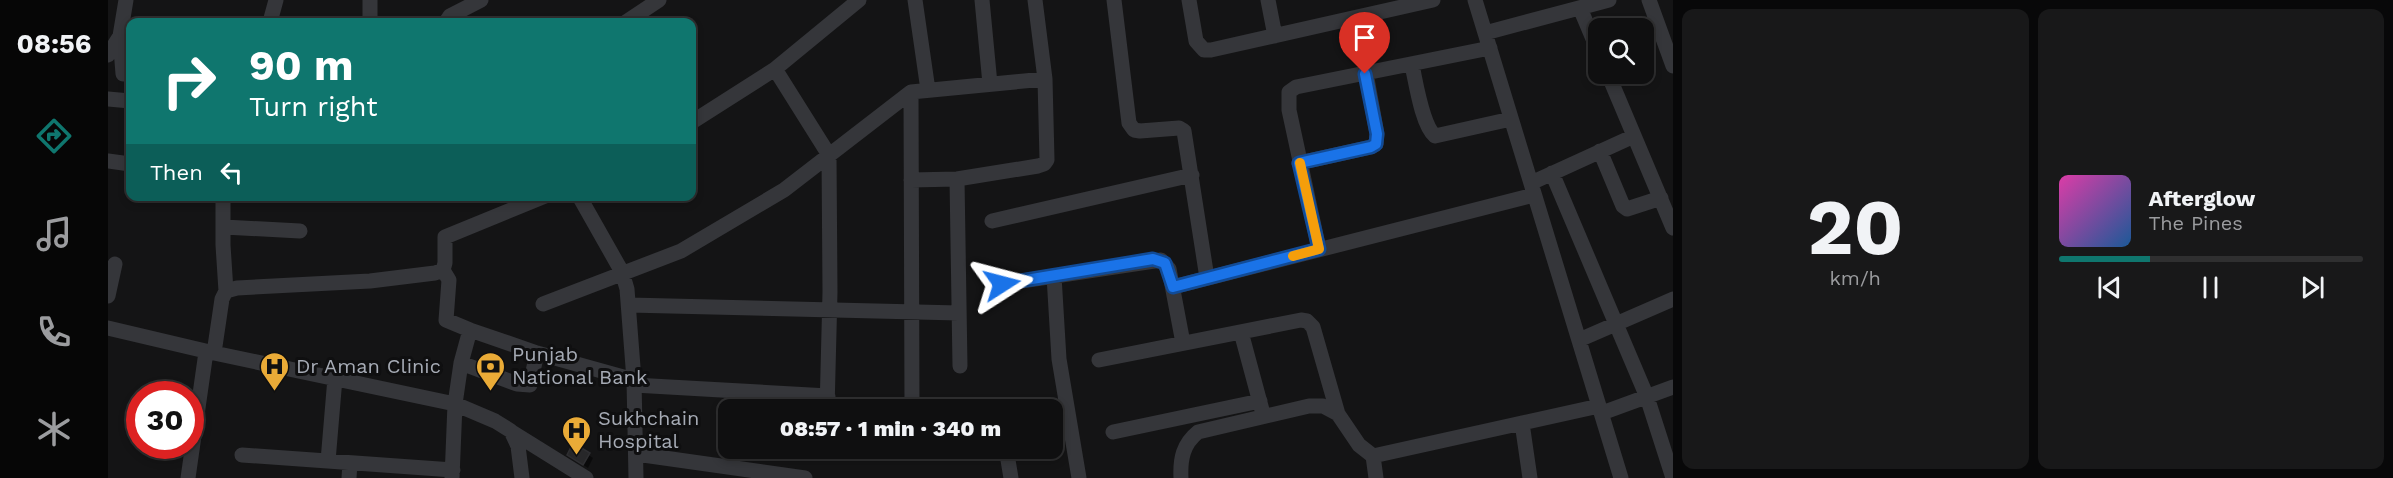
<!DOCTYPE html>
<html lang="en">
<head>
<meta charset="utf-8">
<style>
  :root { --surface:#0f0f10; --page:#181819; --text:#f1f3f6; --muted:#9b9c9f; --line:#2f2f30; --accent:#0f766e }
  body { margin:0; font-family:"Work Sans",sans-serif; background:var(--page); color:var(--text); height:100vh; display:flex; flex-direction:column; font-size:22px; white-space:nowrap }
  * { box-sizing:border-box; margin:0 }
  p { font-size:20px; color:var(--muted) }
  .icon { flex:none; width:33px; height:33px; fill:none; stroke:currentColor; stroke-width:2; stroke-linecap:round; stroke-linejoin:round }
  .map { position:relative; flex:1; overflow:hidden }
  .details { display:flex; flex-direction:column; gap:9px; padding:9px; background:#080809; width:720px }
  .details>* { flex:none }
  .top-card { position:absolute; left:18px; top:18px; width:570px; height:183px; border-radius:12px; box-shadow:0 3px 9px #0003,0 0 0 2px var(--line); background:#0f766e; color:#fff; overflow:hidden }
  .controls { position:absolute; left:1480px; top:18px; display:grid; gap:12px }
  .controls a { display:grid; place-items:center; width:66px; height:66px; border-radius:12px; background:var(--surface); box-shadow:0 3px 9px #0003,0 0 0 2px var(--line); font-size:30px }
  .speed { position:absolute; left:18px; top:381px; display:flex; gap:12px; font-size:30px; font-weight:700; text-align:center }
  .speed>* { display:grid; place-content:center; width:78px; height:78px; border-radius:50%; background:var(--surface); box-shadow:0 3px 9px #0003,0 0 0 2px var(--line); line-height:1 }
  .speed .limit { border:9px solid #d22; background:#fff; color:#111 }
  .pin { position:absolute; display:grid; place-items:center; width:51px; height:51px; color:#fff; margin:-62px -26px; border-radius:50% 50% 50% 0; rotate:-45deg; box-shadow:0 0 6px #0007 }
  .pin .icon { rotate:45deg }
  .me { position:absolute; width:66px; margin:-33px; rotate:81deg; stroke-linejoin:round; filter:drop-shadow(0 0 4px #0008) }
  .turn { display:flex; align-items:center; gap:21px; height:126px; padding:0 24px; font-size:27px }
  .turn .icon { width:78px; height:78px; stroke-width:2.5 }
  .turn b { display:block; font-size:42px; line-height:51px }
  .then { display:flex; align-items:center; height:57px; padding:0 24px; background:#0003; gap:12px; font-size:22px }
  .details .card { flex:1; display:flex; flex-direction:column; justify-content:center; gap:9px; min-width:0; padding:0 21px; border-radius:12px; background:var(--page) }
  .details .dial { align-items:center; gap:0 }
  .dial b { font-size:78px; line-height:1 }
  .song { display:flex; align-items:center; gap:18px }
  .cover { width:72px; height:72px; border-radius:9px; background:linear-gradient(135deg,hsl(320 70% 55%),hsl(210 70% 35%)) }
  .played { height:6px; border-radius:3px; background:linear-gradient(90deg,var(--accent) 30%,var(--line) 30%) }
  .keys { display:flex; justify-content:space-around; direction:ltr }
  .details .tiles { flex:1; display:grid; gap:9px; grid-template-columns:repeat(2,1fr) }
  .trip { position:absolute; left:610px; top:399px; width:345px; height:60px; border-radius:12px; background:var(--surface); box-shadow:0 3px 9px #0003,0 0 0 2px var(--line); font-weight:800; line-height:60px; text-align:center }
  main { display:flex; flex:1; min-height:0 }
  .menu { display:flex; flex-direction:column; width:108px; justify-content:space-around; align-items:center; background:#060606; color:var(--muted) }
  .menu .icon { width:42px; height:42px }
  .menu .active { color:var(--accent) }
  .menu b { font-size:27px; color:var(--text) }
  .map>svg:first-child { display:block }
  .shadow { fill:#0007 }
  .building { fill:#272729; stroke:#2e2e31; stroke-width:1.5 }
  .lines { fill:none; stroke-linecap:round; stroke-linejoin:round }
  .minor { stroke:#35363a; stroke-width:15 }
  .route-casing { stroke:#114b97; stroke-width:15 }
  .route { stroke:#1a73e8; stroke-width:10 }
  .slow { stroke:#f59e0b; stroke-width:10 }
  .labels { text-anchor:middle; stroke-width:6; stroke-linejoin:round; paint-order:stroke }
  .poi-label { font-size:20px; fill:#a6abb5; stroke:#0f0f10; text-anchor:start }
</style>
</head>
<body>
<main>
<nav class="menu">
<b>08:56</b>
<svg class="icon active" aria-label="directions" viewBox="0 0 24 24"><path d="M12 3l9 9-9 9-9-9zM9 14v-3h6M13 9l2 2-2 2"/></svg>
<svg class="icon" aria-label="music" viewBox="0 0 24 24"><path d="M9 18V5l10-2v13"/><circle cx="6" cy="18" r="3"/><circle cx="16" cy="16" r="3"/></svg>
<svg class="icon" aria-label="phone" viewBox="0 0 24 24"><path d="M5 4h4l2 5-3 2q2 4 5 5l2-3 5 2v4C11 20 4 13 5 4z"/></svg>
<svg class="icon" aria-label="climate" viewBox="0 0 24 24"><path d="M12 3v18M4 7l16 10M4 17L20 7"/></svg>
</nav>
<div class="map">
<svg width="1565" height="478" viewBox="0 0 1565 478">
  <rect width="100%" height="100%" fill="#141415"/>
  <path class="shadow" d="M466 445 485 458 480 468 460 455Z"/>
  <path class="building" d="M465 443 482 453 475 465 459 455Z"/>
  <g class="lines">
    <path class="minor" d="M807 0 820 90
      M874 0 882 84
      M1006 0 1021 123 1026 130 1032 131 1071 128 1076 131 1099 278
      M1081 0 1088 41 1096 50H1103L1325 0
      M1160 0 1167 36
      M1367 0 1513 478
      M1541 0 1565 66
      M1472 8 1491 53
      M162 22 168 0
      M262 22V0
      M338 22 342 16 373 0
      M518 22 551 0
      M1377 33 1501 0
      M0 55 12 36
      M1304 65C1308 83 1314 125 1327 136L1403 119
      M667 69 721 155 722 292 719 410
      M15 74 12 36 18 0
      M1500 74 1565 228
      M803 92 804 410
      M0 99 22 101
      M584 122 667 69 751 0
      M1492 151 1515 206 1519 209 1553 198
      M0 161 22 164
      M1191 163 1263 147 1268 144 1269 134 1258 73
      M1444 173 1539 397 1565 478
      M849 179 852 366
      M803 180 849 179 930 166 936 164 939 160 937 79 927 0
      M1423 183 1526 136
      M115 196V245L118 291
      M471 196 514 272 519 289 526 380 528 478
      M884 221 1084 175
      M116 227 192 231
      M1211 249 1181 110V92L1188 87 1382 48
      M335 270 341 280 338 320 362 330
      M946 276 951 359 971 478
      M894 284 1053 260 1061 269 1075 343
      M1065 287 1426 195
      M0 296 7 264
      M435 304 573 251 676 190 803 92 937 79
      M521 305 851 313
      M0 328 106 353 347 404 387 421 403 431 410 446 414 478
      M1133 332 1154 410
      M1471 340 1565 299
      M106 353 114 299 118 291 129 288 262 281 327 273 335 270 337 263V237L437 196
      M991 360 1193 320 1199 321 1205 327 1230 414
      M353 363 409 384 422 385 429 353
      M526 385 720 396
      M1494 413 1565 387
      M1414 423 1422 478
      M404 432 478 478
      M1005 432 1152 401
      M898 448 903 478
      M528 454 697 478
      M134 455 345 470
      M220 461 227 378
      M80 478 98 352
      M241 478 242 463
      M344 478 347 404 353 363 362 330 429 353 526 380
      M1073 478C1072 459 1075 444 1090 432L1201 406H1215L1230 414 1251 445 1265 456
      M1268 478 1265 456 1491 406"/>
  </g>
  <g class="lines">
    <defs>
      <path id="route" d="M894 284 1045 259 1057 263 1065 287 1211 249 1191 163 1263 147 1268 144 1269 134 1257 74"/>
    </defs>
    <use href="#route" class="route-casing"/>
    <use href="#route" class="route"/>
    <path class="slow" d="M1185 256 1211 249 1192 163"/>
  </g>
  <defs>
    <symbol id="hospital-pin" viewBox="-11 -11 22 30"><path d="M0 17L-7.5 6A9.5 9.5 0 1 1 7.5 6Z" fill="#eaab37" stroke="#0f0f10"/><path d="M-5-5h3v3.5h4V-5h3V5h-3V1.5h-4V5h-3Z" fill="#111"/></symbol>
    <symbol id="bank-pin" viewBox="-11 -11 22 30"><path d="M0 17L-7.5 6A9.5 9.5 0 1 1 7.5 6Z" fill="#eaab37" stroke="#0f0f10"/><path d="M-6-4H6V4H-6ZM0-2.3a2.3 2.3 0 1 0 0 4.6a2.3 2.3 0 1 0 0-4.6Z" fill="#111"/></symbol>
  </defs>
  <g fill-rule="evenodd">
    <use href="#hospital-pin" x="150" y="350" width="33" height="45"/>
    <use href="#bank-pin" x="366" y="350" width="33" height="45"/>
    <use href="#hospital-pin" x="452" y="414" width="33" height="45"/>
  </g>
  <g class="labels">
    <g class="poi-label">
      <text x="404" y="361">Punjab<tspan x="404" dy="23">National Bank</tspan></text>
      <text x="188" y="373">Dr Aman Clinic</text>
      <text x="490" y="425">Sukhchain<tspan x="490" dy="23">Hospital</tspan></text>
    </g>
  </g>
</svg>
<div class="controls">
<a><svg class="icon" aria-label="search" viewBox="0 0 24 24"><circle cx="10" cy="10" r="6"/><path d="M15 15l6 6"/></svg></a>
</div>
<div class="speed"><div class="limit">30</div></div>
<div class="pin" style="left:1257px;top:74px;background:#d93025"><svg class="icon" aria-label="arrive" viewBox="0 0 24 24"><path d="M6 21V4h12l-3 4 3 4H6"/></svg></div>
<svg class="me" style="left:894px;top:284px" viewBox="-20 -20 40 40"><path d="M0-17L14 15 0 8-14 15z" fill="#1a73e8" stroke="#fff" stroke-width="4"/></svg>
<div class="trip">08:57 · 1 min · 340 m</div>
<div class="top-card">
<div class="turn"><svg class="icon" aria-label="right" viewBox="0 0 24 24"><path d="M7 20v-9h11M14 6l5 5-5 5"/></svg><div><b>90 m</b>Turn right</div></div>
<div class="then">Then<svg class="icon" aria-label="left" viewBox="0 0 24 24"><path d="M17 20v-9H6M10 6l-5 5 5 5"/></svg></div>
</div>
</div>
<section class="details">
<div class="tiles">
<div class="card dial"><b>20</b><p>km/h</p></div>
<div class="card">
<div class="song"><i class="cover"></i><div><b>Afterglow</b><p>The Pines</p></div></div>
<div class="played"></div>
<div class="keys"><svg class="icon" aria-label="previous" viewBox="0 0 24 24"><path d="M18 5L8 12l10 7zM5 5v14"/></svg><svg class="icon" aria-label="pause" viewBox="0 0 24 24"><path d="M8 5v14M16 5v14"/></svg><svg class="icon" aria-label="next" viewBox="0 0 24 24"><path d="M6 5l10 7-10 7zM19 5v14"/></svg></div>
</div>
</div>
</section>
</main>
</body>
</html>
